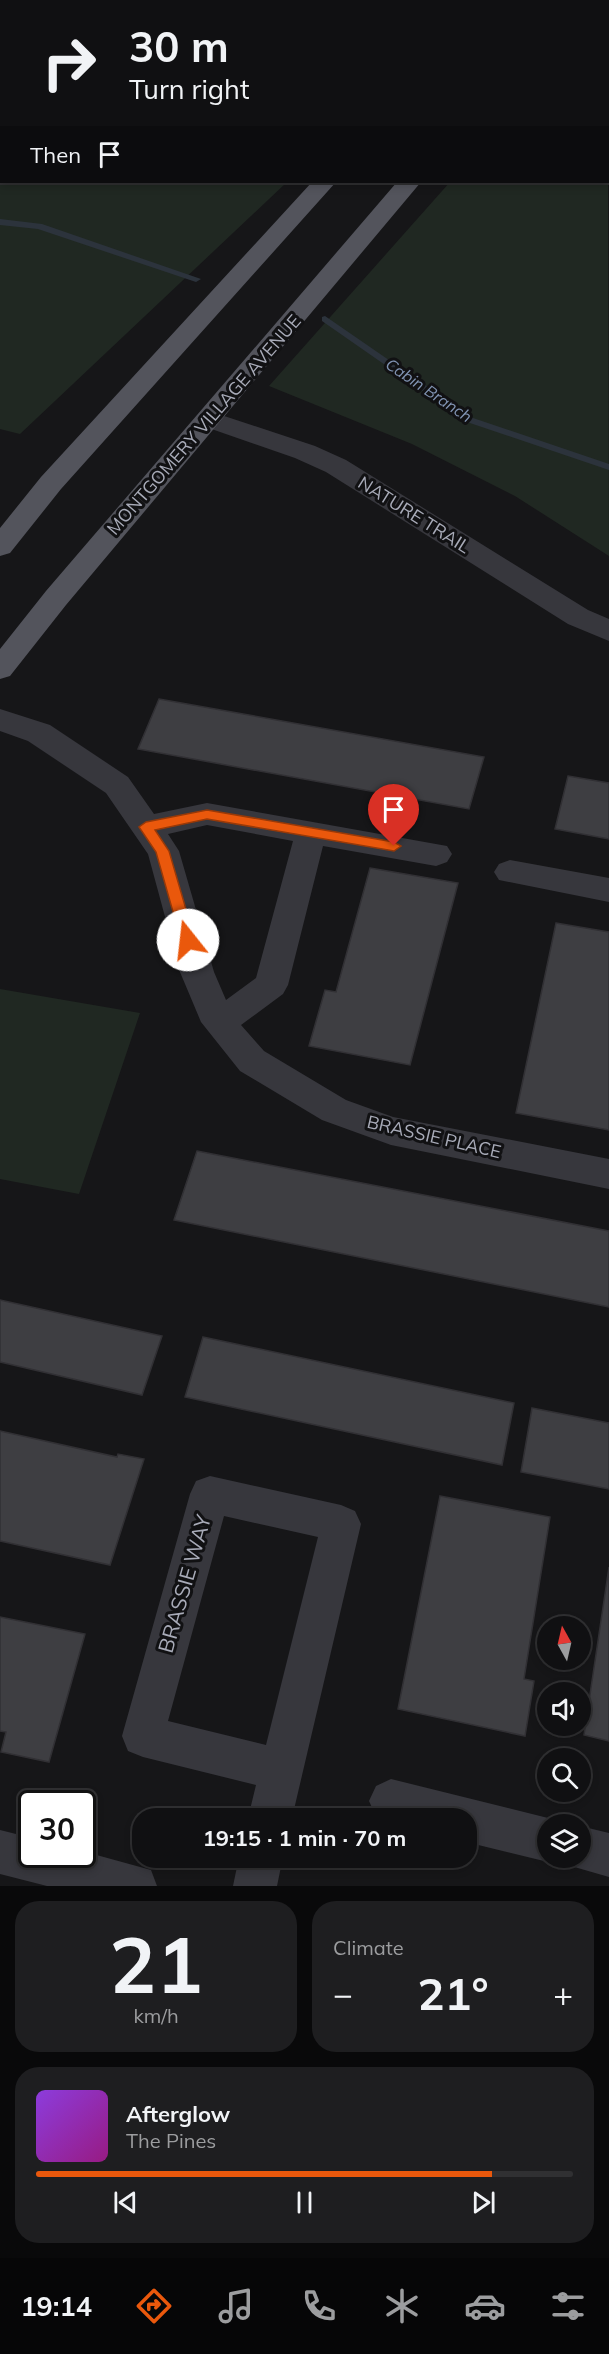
<!DOCTYPE html>
<html lang="en">
<head>
<meta charset="utf-8">
<style>
  :root { --surface:#101012; --page:#1e1e20; --text:#f1f3f6; --muted:#9c9d9f; --line:#303032; --accent:#ea580c }
  body { margin:0; font-family:Mulish,sans-serif; background:var(--page); color:var(--text); height:100vh; display:flex; flex-direction:column; font-size:22px; white-space:nowrap }
  * { box-sizing:border-box; margin:0 }
  p { font-size:20px; color:var(--muted) }
  .icon { flex:none; width:33px; height:33px; fill:none; stroke:currentColor; stroke-width:2; stroke-linecap:round; stroke-linejoin:round }
  .map { position:relative; height:1886px; overflow:hidden }
  .sheet { display:flex; flex-direction:column; gap:15px; padding:15px; background:#09090a; flex:1 }
  .sheet>* { flex:none }
  .hud { position:absolute; left:0px; top:0px; width:609px; height:183px; box-shadow:0 3px 9px #0003,0 0 0 2px var(--line); background:#101012; color:var(--text); overflow:hidden }
  .needle { width:39px; rotate:352deg }
  .tools { position:absolute; left:537px; top:1616px; display:grid; gap:12px }
  .tools a { display:grid; place-items:center; width:54px; height:54px; border-radius:50%; background:var(--surface); box-shadow:0 3px 9px #0003,0 0 0 2px var(--line); font-size:30px }
  .speed { position:absolute; left:18px; top:1790px; display:flex; gap:12px; font-size:30px; font-weight:700; text-align:center }
  .speed>* { display:grid; place-content:center; width:78px; height:78px; border-radius:50%; background:var(--surface); box-shadow:0 3px 9px #0003,0 0 0 2px var(--line); line-height:1 }
  .speed .limit { border:3px solid #111; border-radius:9px; background:#fff; color:#111 }
  .pin { position:absolute; display:grid; place-items:center; width:51px; height:51px; color:#fff; margin:-62px -26px; border-radius:50% 50% 50% 0; rotate:-45deg; box-shadow:0 0 6px #0007 }
  .pin .icon { rotate:45deg }
  .me { position:absolute; width:66px; margin:-33px; rotate:344deg; stroke-linejoin:round; filter:drop-shadow(0 0 4px #0008) }
  .turn { display:flex; align-items:center; gap:21px; height:126px; padding:0 30px; font-size:27px }
  .turn .icon { width:78px; height:78px; stroke-width:2.5 }
  .turn b { display:block; font-size:42px; line-height:51px }
  .then { display:flex; align-items:center; height:57px; padding:0 30px; background:#0003; gap:12px; font-size:22px }
  .big { font-size:45px; font-weight:700; line-height:1.1 }
  .sheet .card { flex:1; display:flex; flex-direction:column; justify-content:center; gap:9px; min-width:0; padding:0 21px; border-radius:24px; background:var(--page) }
  .sheet .dial { align-items:center; gap:0 }
  .dial b { font-size:78px; line-height:1 }
  .song { display:flex; align-items:center; gap:18px }
  .cover { width:72px; height:72px; border-radius:9px; background:linear-gradient(135deg,hsl(270 70% 55%),hsl(310 70% 35%)) }
  .played { height:6px; border-radius:3px; background:linear-gradient(90deg,var(--accent) 85%,var(--line) 85%) }
  .keys { display:flex; justify-content:space-around; direction:ltr }
  .heat { display:flex; justify-content:space-between; align-items:center; font-size:33px; direction:ltr }
  .sheet .tiles { flex:1; display:grid; gap:15px; grid-template-columns:1fr 1fr }
  .card:last-child { grid-column:span 2 }
  .trip { position:absolute; left:132px; top:1808px; width:345px; height:60px; border-radius:24px; background:var(--surface); box-shadow:0 3px 9px #0003,0 0 0 2px var(--line); font-weight:700; line-height:60px; text-align:center }
  .dock { display:flex; height:96px; justify-content:space-around; align-items:center; background:#060607; color:var(--muted) }
  .dock .icon { width:42px; height:42px }
  .dock .selected { color:var(--accent) }
  .dock b { font-size:27px; color:var(--text) }
  .map>svg:first-child { display:block }
  .green { fill:#202822 }
  .lines { fill:none; stroke-linecap:round; stroke-linejoin:round }
  .stream { fill:#2c333c; fill-rule:evenodd }
  .building { fill:#3e3e42; stroke:#313034; stroke-width:1.5 }
  .minor { fill:#37373d; fill-rule:evenodd }
  .major { fill:#53545c; fill-rule:evenodd }
  .route { fill:#ea580c; stroke:#983908; stroke-width:1.5 }
  .labels { text-anchor:middle; stroke-width:6; stroke-linejoin:round; paint-order:stroke }
  .far-water-label { font-size:16px; font-style:italic; fill:#8093b2; stroke:#111113 }
  .street-label { font-size:18px; fill:#a8abb8; stroke:#111113 }
  .near-street-label { font-size:21px; fill:#a8abb8; stroke:#111113 }
</style>
</head>
<body>
<div class="map">
<svg width="609" height="1886" viewBox="0 0 609 1886">
  <rect width="100%" height="100%" fill="#161618"/>
  <path class="green" d="M0 0H133L2 2V182H287L20 434 0 429Z
    M608 175 609 556 515 496 412 444 269 386 450 182H608Z
    M0 989 140 1013 79 1194 0 1179Z"/>
  <g class="lines">
    <path class="stream" d="M0 219 42 224 201 279 196 282 193 281 38 229 0 225Z
      M325 316 473 418 609 464V470L467 422 322 321V317Z"/>
  </g>
  <path class="building" d="M159 699 484 757 469 809 138 749Z
    M568 776 609 783V839L555 829Z
    M370 868 458 883 410 1065 309 1046 325 990 336 992Z
    M556 923 609 932V1130L516 1113Z
    M197 1151 609 1231V1307L174 1220Z
    M0 1300 162 1336 142 1395 0 1362Z
    M203 1337 514 1403 502 1465 185 1397Z
    M532 1408 609 1423V1489L521 1472Z
    M0 1431 117 1457 118 1454 144 1459 110 1565 0 1541Z
    M440 1496 550 1517 524 1679 534 1681 525 1736 398 1709Z
    M609 1567V1741L584 1735Z
    M0 1617 85 1634 49 1762 1 1752 6 1732 0 1731Z"/>
  <g class="lines">
    <path class="minor" d="M27 0H52L53 2H28Z
      M212 0H234L212 2Z
      M309 0H331L309 2Z
      M608 131H609V145H608Z
      M209 411 315 446 346 460 588 610 609 619V641L568 624 326 472 295 458 200 425 196 419 200 413Z
      M0 709 50 725 128 777 154 814 207 803 447 846 452 854 447 862 436 866 323 846 288 985 283 994 241 1025 264 1051 346 1100 393 1117 609 1159V1189L391 1145 322 1120 240 1071 201 1022 180 972 148 854 106 793 28 741 0 731ZM207 825 293 841 256 978 226 1000 214 972 179 851 168 834Z
      M510 860 609 878V902L499 880 494 872 499 864Z
      M210 1476 341 1505 355 1511 361 1524 292 1818H248L256 1785 143 1757 128 1751 122 1736 190 1494 196 1481ZM224 1516 318 1537 266 1745 168 1721Z
      M391 1779 548 1818 563 1824H548V1857H560L548 1862 466 1842V1818L376 1816 369 1801 376 1786Z
      M580 1826 609 1833V1877L564 1864 562 1857H580Z
      M0 1830 32 1838V1854H82V1851L151 1870 157 1886H47L0 1874Z
      M239 1857H283L277 1886H233Z"/>
    <path class="major" d="M464 0H486L464 2Z
      M536 0H558L536 2Z
      M312 182H336L61 489 10 553 0 556V528L41 477Z
      M397 182H421L66 605 10 676 0 679V649L46 591Z"/>
  </g>
  <path class="route" d="M207 810 394 842 401 846 394 851 207 819 155 830 169 851 195 940 188 946 181 940 156 852 139 827 146 822Z"/>
  <g class="labels">
    <g class="far-water-label">
      <text transform="translate(429 390) rotate(34)" y="6">Cabin Branch</text>
    </g>
    <g class="street-label">
      <text transform="translate(204 425) rotate(-49)" y="6">MONTGOMERY VILLAGE AVENUE</text>
      <text transform="translate(414 515) rotate(32)" y="6">NATURE TRAIL</text>
      <text transform="translate(434 1137) rotate(13)" y="6">BRASSIE PLACE</text>
    </g>
    <g class="near-street-label">
      <text transform="translate(185 1584) rotate(-74)" y="7">BRASSIE WAY</text>
    </g>
  </g>
</svg>
<div class="tools">
<a><svg class="needle" viewBox="-14 -14 28 28"><path d="M0-13l5 13h-10z" fill="#e53935"/><path d="M0 13l5-13h-10z" fill="#9c9d9f"/></svg></a>
<a><svg class="icon" aria-label="sound" viewBox="0 0 24 24"><path d="M4 9h4l5-4v14l-5-4H4zM17 9q2 3 0 6"/></svg></a>
<a><svg class="icon" aria-label="search" viewBox="0 0 24 24"><circle cx="10" cy="10" r="6"/><path d="M15 15l6 6"/></svg></a>
<a><svg class="icon" aria-label="layers" viewBox="0 0 24 24"><path d="M12 4l9 5-9 5-9-5zM3 14l9 5 9-5"/></svg></a>
</div>
<div class="speed"><div class="limit">30</div></div>
<div class="pin" style="left:394px;top:846px;background:#d93025"><svg class="icon" aria-label="arrive" viewBox="0 0 24 24"><path d="M6 21V4h12l-3 4 3 4H6"/></svg></div>
<svg class="me" style="left:188px;top:940px" viewBox="-20 -20 40 40"><circle r="19" fill="#fff"/><path d="M0-13L10 11 0 6-10 11z" fill="#ea580c"/></svg>
<div class="trip">19:15 · 1 min · 70 m</div>
<div class="hud">
<div class="turn"><svg class="icon" aria-label="right" viewBox="0 0 24 24"><path d="M7 20v-9h11M14 6l5 5-5 5"/></svg><div><b>30 m</b>Turn right</div></div>
<div class="then">Then<svg class="icon" aria-label="arrive" viewBox="0 0 24 24"><path d="M6 21V4h12l-3 4 3 4H6"/></svg></div>
</div>
</div>
<section class="sheet">
<div class="tiles">
<div class="card dial"><b>21</b><p>km/h</p></div>
<div class="card"><p>Climate</p>
<div class="heat"><a>−</a><b class="big">21°</b><a>+</a></div>
</div>
<div class="card">
<div class="song"><i class="cover"></i><div><b>Afterglow</b><p>The Pines</p></div></div>
<div class="played"></div>
<div class="keys"><svg class="icon" aria-label="previous" viewBox="0 0 24 24"><path d="M18 5L8 12l10 7zM5 5v14"/></svg><svg class="icon" aria-label="pause" viewBox="0 0 24 24"><path d="M8 5v14M16 5v14"/></svg><svg class="icon" aria-label="next" viewBox="0 0 24 24"><path d="M6 5l10 7-10 7zM19 5v14"/></svg></div>
</div>
</div>
</section>
<nav class="dock">
<b>19:14</b>
<svg class="icon selected" aria-label="directions" viewBox="0 0 24 24"><path d="M12 3l9 9-9 9-9-9zM9 14v-3h6M13 9l2 2-2 2"/></svg>
<svg class="icon" aria-label="music" viewBox="0 0 24 24"><path d="M9 18V5l10-2v13"/><circle cx="6" cy="18" r="3"/><circle cx="16" cy="16" r="3"/></svg>
<svg class="icon" aria-label="phone" viewBox="0 0 24 24"><path d="M5 4h4l2 5-3 2q2 4 5 5l2-3 5 2v4C11 20 4 13 5 4z"/></svg>
<svg class="icon" aria-label="climate" viewBox="0 0 24 24"><path d="M12 3v18M4 7l16 10M4 17L20 7"/></svg>
<svg class="icon" aria-label="car" viewBox="0 0 24 24"><path d="M5 17H2v-5l4-1 3-4h7l3 4 3 1v5h-3M9 17h6M6 11h13"/><circle cx="7" cy="17" r="2"/><circle cx="17" cy="17" r="2"/></svg>
<svg class="icon" aria-label="filters" viewBox="0 0 24 24"><path d="M4 7h16M4 17h16"/><circle cx="9" cy="7" r="2"/><circle cx="15" cy="17" r="2"/></svg>
</nav>
</body>
</html>
